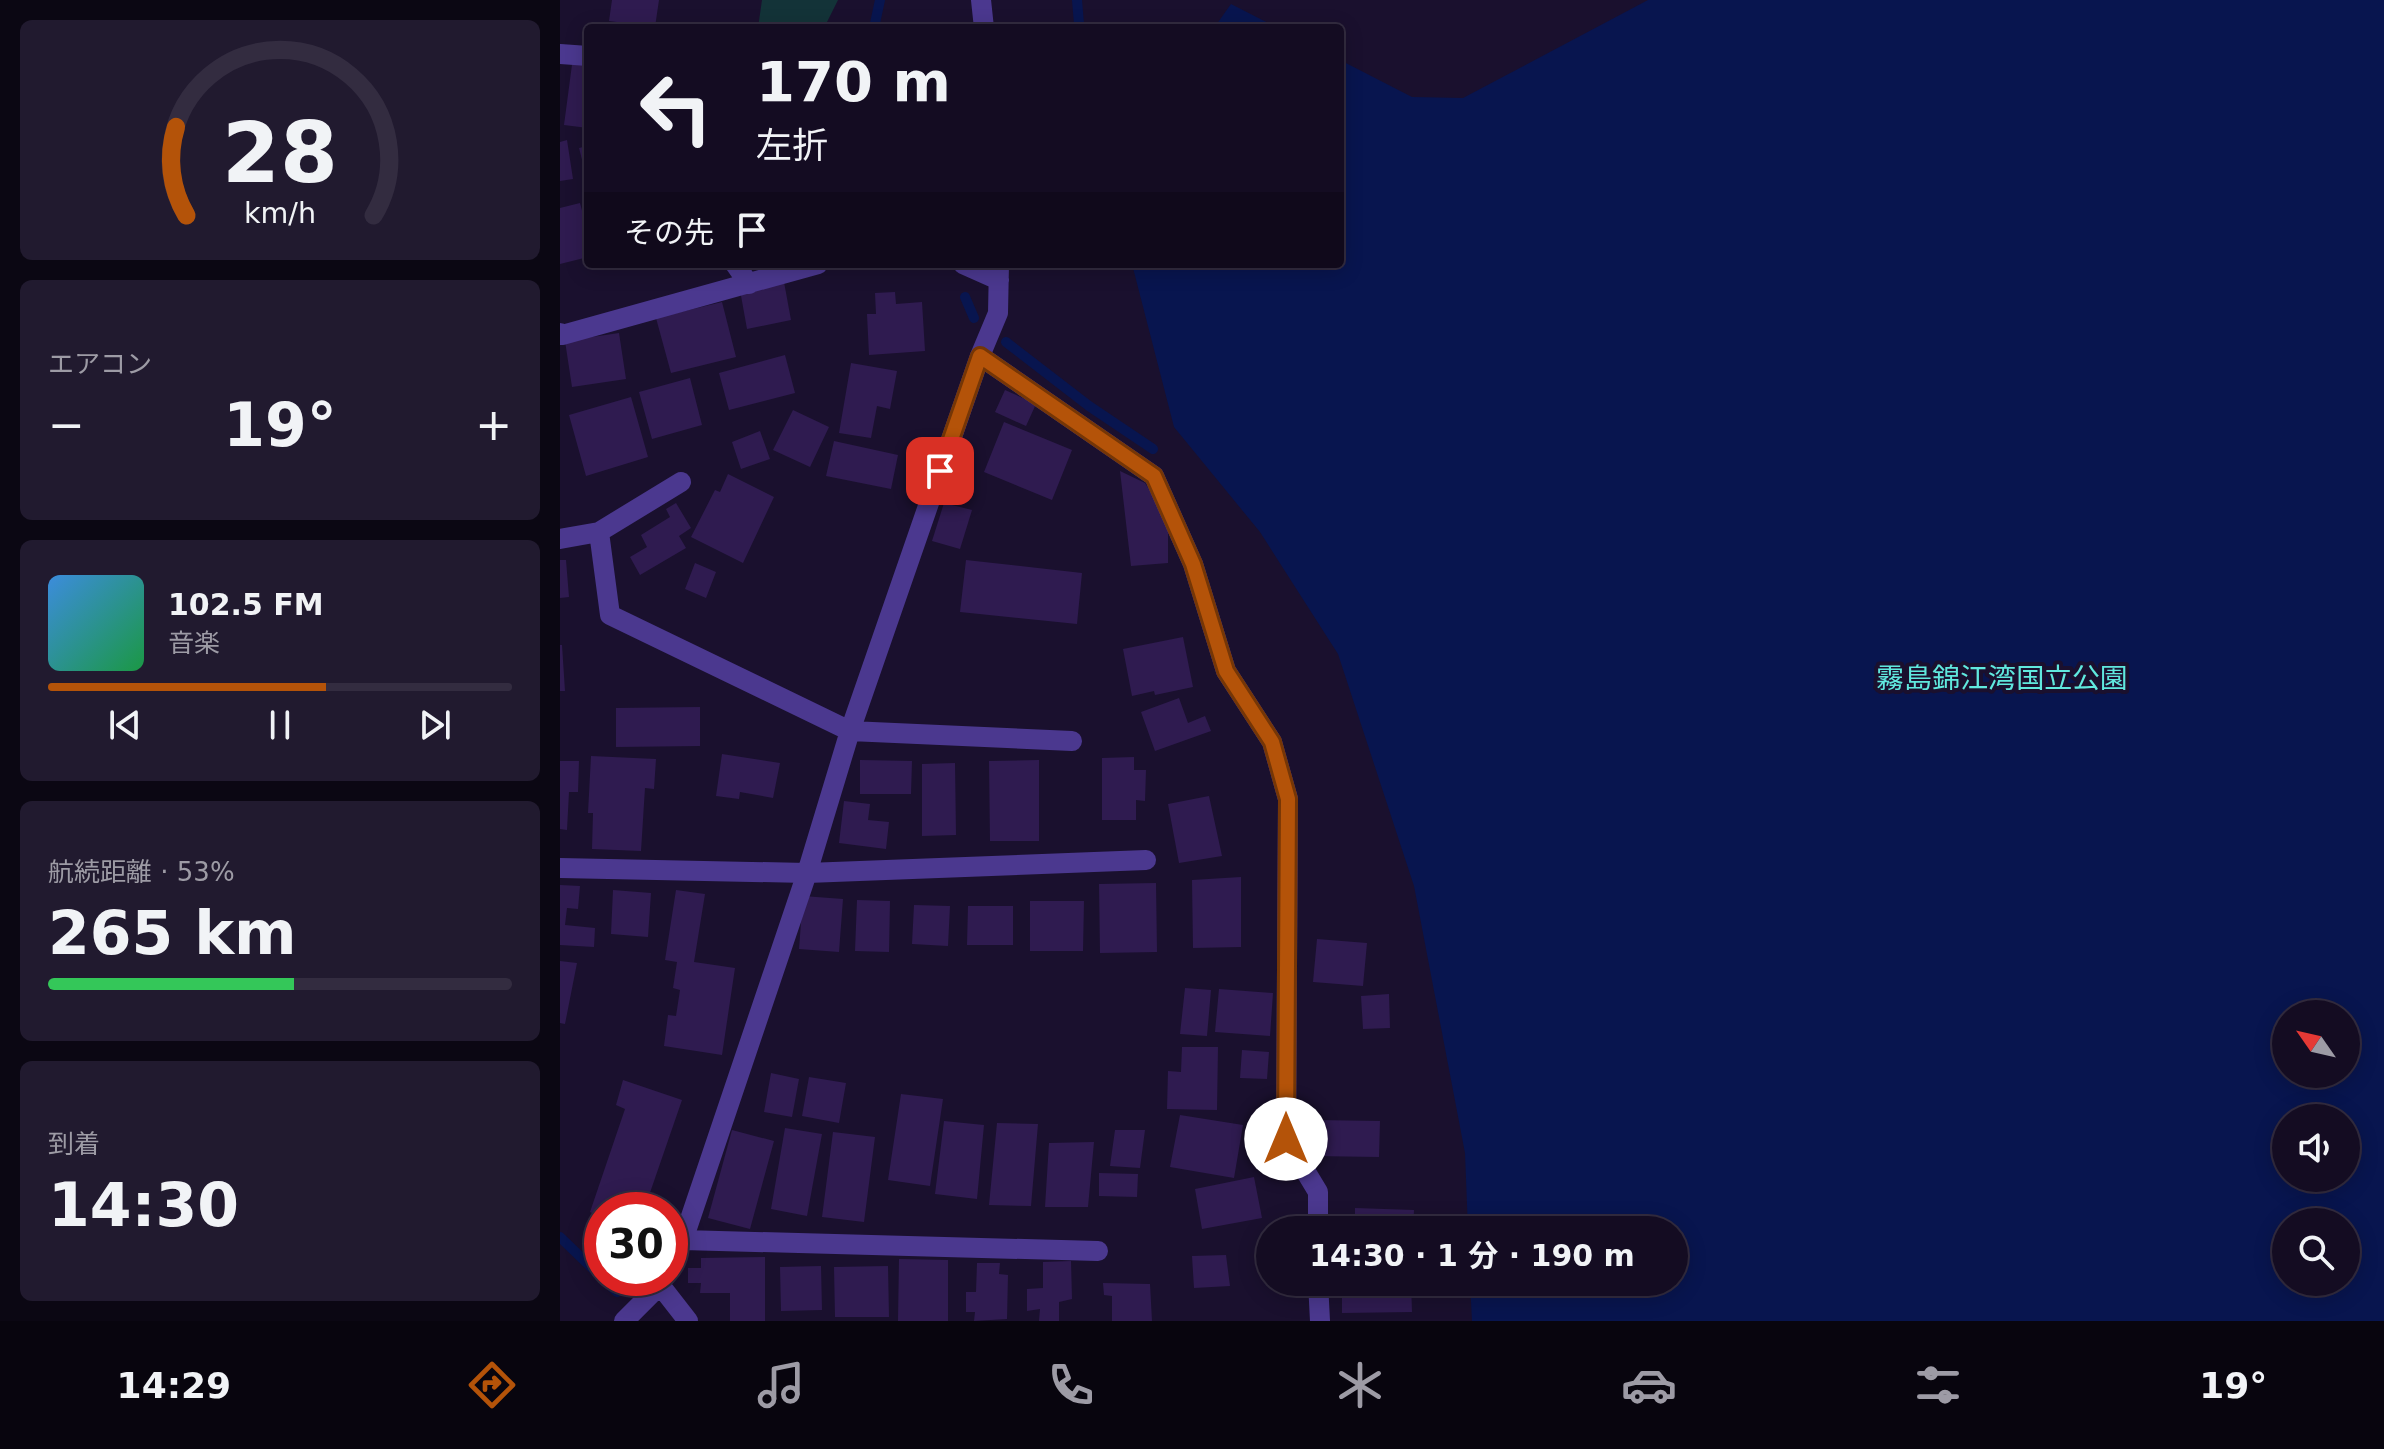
<!DOCTYPE html>
<html lang="ja">
<head>
<meta charset="utf-8">
<style>
  :root { --surface:#140c22; --page:#211a2f; --text:#f1f3f6; --muted:#9d9ba5; --line:#332c40; --accent:#b45309 }
  body { margin:0; font-family:"DejaVu Sans","Noto Sans JP",sans-serif; background:var(--page); color:var(--text); height:100vh; display:flex; flex-direction:column; font-size:30px; white-space:nowrap }
  * { box-sizing:border-box; margin:0 }
  p { font-size:26px; color:var(--muted) }
  .icon { flex:none; width:44px; height:44px; fill:none; stroke:currentColor; stroke-width:2; stroke-linecap:round; stroke-linejoin:round }
  .map { position:relative; flex:1; overflow:hidden }
  .details { display:flex; flex-direction:column; gap:20px; padding:20px; background:#0b0713; width:560px }
  .details>* { flex:none }
  .banner { position:absolute; left:24px; top:24px; width:760px; height:244px; border-radius:8px; box-shadow:0 4px 20px #0003,0 0 0 2px var(--line); background:#140c22; color:var(--text); overflow:hidden }
  .needle { width:52px; rotate:304deg }
  .buttons { position:absolute; left:1712px; top:1000px; display:grid; gap:16px }
  .buttons a { display:grid; place-items:center; width:88px; height:88px; border-radius:50%; background:var(--surface); box-shadow:0 4px 20px #0003,0 0 0 2px var(--line); font-size:40px }
  .speed { position:absolute; left:24px; top:1192px; display:flex; gap:16px; font-size:40px; font-weight:700; text-align:center }
  .speed>* { display:grid; place-content:center; width:104px; height:104px; border-radius:50%; background:var(--surface); box-shadow:0 4px 20px #0003,0 0 0 2px var(--line); line-height:1 }
  .speed .limit { border:12px solid #d22; background:#fff; color:#111 }
  .pin { position:absolute; display:grid; place-items:center; width:68px; height:68px; color:#fff; margin:-34px; border-radius:16px; box-shadow:0 4px 12px #0006 }
  .me { position:absolute; width:88px; margin:-44px; rotate:0deg; stroke-linejoin:round; filter:drop-shadow(0 0 6px #0008) }
  .turn { display:flex; align-items:center; gap:28px; height:168px; padding:0 40px; font-size:36px }
  .turn .icon { width:104px; height:104px; stroke-width:2.5 }
  .turn b { display:block; font-size:56px; line-height:68px }
  .then { display:flex; align-items:center; height:76px; padding:0 40px; background:#0003; gap:16px; font-size:30px }
  .big { font-size:60px; font-weight:700; line-height:1.1 }
  .details .widget { flex:1; display:flex; flex-direction:column; justify-content:center; gap:12px; min-width:0; padding:0 28px; border-radius:12px; background:var(--page) }
  .details .dial { align-items:center; gap:0 }
  .dial svg { height:208px; overflow:visible; fill:none; stroke:var(--line); stroke-width:7; stroke-linecap:round; text-anchor:middle }
  .dial text { fill:var(--text); stroke:none }
  .song { display:flex; align-items:center; gap:24px }
  .cover { width:96px; height:96px; border-radius:12px; background:linear-gradient(135deg,hsl(210 70% 55%),hsl(140 70% 35%)) }
  .played { height:8px; border-radius:4px; background:linear-gradient(90deg,var(--accent) 60%,var(--line) 60%) }
  .keys { display:flex; justify-content:space-around; direction:ltr }
  .heat { display:flex; justify-content:space-between; align-items:center; font-size:44px; direction:ltr }
  .charge { height:12px; border-radius:6px; background:linear-gradient(90deg,#34c759 53%,var(--line) 0) }
  .trip { position:absolute; left:696px; top:1216px; width:432px; height:80px; border-radius:40px; background:var(--surface); box-shadow:0 4px 20px #0003,0 0 0 2px var(--line); font-weight:700; line-height:80px; text-align:center }
  .tab-bar { display:flex; height:128px; justify-content:space-around; align-items:center; background:#08050e; color:var(--muted) }
  .tab-bar .icon { width:56px; height:56px }
  .tab-bar .active { color:var(--accent) }
  .tab-bar b { font-size:36px; color:var(--text) }
  main { display:flex; flex:1; min-height:0 }
  .map>svg:first-child { display:block }
  .green { fill:#133338 }
  .water { fill:#08154f; fill-rule:evenodd }
  .lines { fill:none; stroke-linecap:round; stroke-linejoin:round }
  .stream { stroke:#08154f; stroke-width:10 }
  .building { fill:#2f1b50 }
  .minor { stroke:#4b388f; stroke-width:20 }
  .route-casing { stroke:#753606; stroke-width:20 }
  .route { stroke:#b45309; stroke-width:14 }
  .labels { text-anchor:middle; stroke-width:8; stroke-linejoin:round; paint-order:stroke }
  .park-label { font-size:28px; fill:#60e8de; stroke:#1a102e }
</style>
</head>
<body>
<main>
<section class="details">
<div class="widget dial"><svg viewBox="0 0 100 80">
<path d="M14 69A42 42 0 1 1 86 69"/>
<path d="M14 69A42 42 0 0 1 10 35" stroke="#b45309"/>
<text x="50" y="56" font-size="32" font-weight="700">28</text>
<text x="50" y="72" font-size="11">km/h</text>
</svg></div>
<div class="widget"><p>エアコン</p>
<div class="heat"><a>−</a><b class="big">19°</b><a>+</a></div>
</div>
<div class="widget">
<div class="song"><i class="cover"></i><div><b>102.5 FM</b><p>音楽</p></div></div>
<div class="played"></div>
<div class="keys"><svg class="icon" aria-label="previous" viewBox="0 0 24 24"><path d="M18 5L8 12l10 7zM5 5v14"/></svg><svg class="icon" aria-label="pause" viewBox="0 0 24 24"><path d="M8 5v14M16 5v14"/></svg><svg class="icon" aria-label="next" viewBox="0 0 24 24"><path d="M6 5l10 7-10 7zM19 5v14"/></svg></div>
</div>
<div class="widget"><p>航続距離 · 53%</p><b class="big">265 km</b><div class="charge"></div></div>
<div class="widget"><p>到着</p><b class="big">14:30</b></div>
</section>
<div class="map">
<svg width="1824" height="1321" viewBox="0 0 1824 1321">
  <rect width="100%" height="100%" fill="#1a102e"/>
  <path class="green" d="M202 0H278L264 28H198Z"/>
  <path class="water" d="M1088 0H1824V1321H912L910 1282H1114V1230H908L905 1153 854 886 778 654 700 532 614 427 572 264H780V60L852 97 903 98ZM1726 1014H1786V1074H1726ZM1726 1118H1786V1178H1726ZM1726 1222H1786V1282H1726Z
    M671 4 718 28H654Z"/>
  <g class="lines">
    <path class="stream" d="M517 0 519 24
      M314 28 320 0
      M405 297 414 318
      M446 342 529 406 593 449
      M0 1237 57 1292"/>
  </g>
  <path class="building" d="M52 0H99L95 27 49 21Z
    M13 57 28 59V128L4 125Z
    M7 140 13 179 0 181V142Z
    M28 146V179H27L19 148Z
    M20 203 28 233V257L0 264V208Z
    M224 282 231 320 187 329 180 290Z
    M335 292 336 304 362 302 365 351 309 355 307 314H316L315 293Z
    M162 302 176 357 111 373 96 318Z
    M59 333 66 379 12 387 5 341Z
    M225 355 235 393 169 410 159 373Z
    M291 363 337 371 330 409 317 406 311 438 279 433Z
    M130 378 142 425 92 439 79 392Z
    M445 390 476 404 466 426 435 412Z
    M71 397 88 457 26 476 9 415Z
    M233 410 269 427 250 467 213 450Z
    M444 422 512 450 492 500 424 472Z
    M200 431 210 459 181 469 172 442Z
    M274 441 338 455 331 489 266 476Z
    M560 471 585 483 608 520V563L571 566Z
    M168 474 214 497 183 563 131 537 155 490 160 492Z
    M116 503 131 528 119 536 126 548 80 575 70 557 87 547 81 535 110 517 106 509Z
    M384 503 412 510 400 549 372 541Z
    M0 560H6L9 597 0 598Z
    M406 560 522 573 517 624 400 612Z
    M135 563 156 572 146 598 125 589Z
    M623 637 633 687 595 695 594 691 572 696 563 649Z
    M0 645H2L5 691H0Z
    M619 698 628 723 645 716 651 731 595 751 581 712Z
    M140 707V746L56 747V708Z
    M162 754 220 763 213 798 180 792 179 799 156 796Z
    M31 756 96 759 94 789 85 788 81 851 32 849 33 813H28Z
    M574 757V770H586L585 801 576 800V820H542V758Z
    M300 760 352 761 351 794H300Z
    M479 760V841H430L429 761Z
    M0 761H19L18 792H9L7 830 0 829Z
    M395 763 396 835 362 836V764Z
    M649 796 662 856 619 863 608 804Z
    M284 801 310 804 308 820 329 822 326 849 279 843Z
    M681 877V947L633 948 632 880Z
    M596 883 597 952 540 953 539 884Z
    M0 885 20 886 18 909 7 908 5 925 35 928 34 947 0 945Z
    M53 890 91 893 88 937 51 934Z
    M116 890 145 894 134 962 175 968 162 1055 104 1046 108 1015 116 1016 120 990 113 988 117 962 105 960Z
    M243 896 283 899 279 952 239 949Z
    M297 900 330 901 329 952 295 951Z
    M470 901H524L523 951H470Z
    M354 905 390 906 388 946 352 944Z
    M408 906H453V945H407Z
    M757 939 807 943 803 986 753 982Z
    M0 961 17 963 5 1024 0 1023Z
    M625 988 651 990 647 1036 620 1034Z
    M659 989 713 993 710 1036 655 1032Z
    M829 994 830 1028 803 1029 801 996Z
    M622 1047H658L657 1110 607 1109 608 1071 621 1072Z
    M682 1050 709 1052 707 1079 680 1078Z
    M211 1073 239 1079 232 1117 204 1112Z
    M249 1077 286 1083 279 1123 242 1116Z
    M63 1080 122 1100 84 1210H42V1233L30 1229 36 1215 30 1212 65 1109 56 1105Z
    M341 1094 383 1099 370 1186 328 1180Z
    M620 1115 683 1125 674 1178 610 1167Z
    M754 1120 820 1121 819 1157 753 1156Z
    M384 1121 424 1125 417 1199 375 1194Z
    M437 1123 478 1124 471 1206 429 1205Z
    M225 1128 262 1134 247 1216 211 1209Z
    M172 1130 214 1141 190 1229 148 1218Z
    M555 1130H585L580 1168 550 1166Z
    M273 1132 315 1137 304 1222 262 1217Z
    M534 1142 528 1207H485L489 1143Z
    M539 1173 578 1174 577 1197 539 1196Z
    M694 1177 702 1218 642 1229 635 1189Z
    M795 1208 854 1210 853 1230H795Z
    M666 1255 670 1286 634 1288 632 1256Z
    M205 1257V1321H170V1293H140L141 1283H128V1268H141V1258Z
    M339 1259 388 1260V1321H338Z
    M511 1261 512 1299 499 1302V1321H479L480 1309 467 1311V1289L483 1288V1262Z
    M417 1263H440L439 1274 448 1275 447 1319 414 1321 415 1312H406V1292H416Z
    M261 1266 262 1310 221 1311 220 1267Z
    M328 1266 329 1317H275L274 1267Z
    M782 1282H851L852 1312 782 1313Z
    M543 1283 590 1284 592 1321H552V1296L544 1295Z"/>
  <g class="lines">
    <path class="minor" d="M421 0 424 28
      M0 54 28 56
      M175 264 189 284
      M403 264 439 280
      M0 333 2 335 258 264
      M420 356 594 476 633 564 666 671 712 742 728 799 726 1139 758 1192V1230
      M39 532 50 615 290 731 512 741
      M0 539 39 532 121 482
      M0 868 247 873 586 860
      M123 1240 538 1251
      M110 1266 123 1240 247 873 290 731 420 356 438 313 439 264
      M758 1282 760 1321
      M100 1285 128 1321
      M64 1321 100 1285 104 1278"/>
  </g>
  <g class="lines">
    <defs>
      <path id="route" d="M380 471 420 356 594 476 633 564 666 671 712 742 728 799 726 1139"/>
    </defs>
    <use href="#route" class="route-casing"/>
    <use href="#route" class="route"/>
  </g>
  <g class="labels">
    <g class="park-label">
      <text x="1442" y="688">霧島錦江湾国立公園</text>
    </g>
  </g>
</svg>
<div class="buttons">
<a><svg class="needle" viewBox="-14 -14 28 28"><path d="M0-13l5 13h-10z" fill="#e53935"/><path d="M0 13l5-13h-10z" fill="#9d9ba5"/></svg></a>
<a><svg class="icon" aria-label="sound" viewBox="0 0 24 24"><path d="M4 9h4l5-4v14l-5-4H4zM17 9q2 3 0 6"/></svg></a>
<a><svg class="icon" aria-label="search" viewBox="0 0 24 24"><circle cx="10" cy="10" r="6"/><path d="M15 15l6 6"/></svg></a>
</div>
<div class="speed"><div class="limit">30</div></div>
<div class="pin" style="left:380px;top:471px;background:#d93025"><svg class="icon" aria-label="arrive" viewBox="0 0 24 24"><path d="M6 21V4h12l-3 4 3 4H6"/></svg></div>
<svg class="me" style="left:726px;top:1139px" viewBox="-20 -20 40 40"><circle r="19" fill="#fff"/><path d="M0-13L10 11 0 6-10 11z" fill="#b45309"/></svg>
<div class="trip">14:30 · 1 分 · 190 m</div>
<div class="banner">
<div class="turn"><svg class="icon" aria-label="left" viewBox="0 0 24 24"><path d="M17 20v-9H6M10 6l-5 5 5 5"/></svg><div><b>170 m</b>左折</div></div>
<div class="then">その先<svg class="icon" aria-label="arrive" viewBox="0 0 24 24"><path d="M6 21V4h12l-3 4 3 4H6"/></svg></div>
</div>
</div>
</main>
<nav class="tab-bar">
<b>14:29</b>
<svg class="icon active" aria-label="directions" viewBox="0 0 24 24"><path d="M12 3l9 9-9 9-9-9zM9 14v-3h6M13 9l2 2-2 2"/></svg>
<svg class="icon" aria-label="music" viewBox="0 0 24 24"><path d="M9 18V5l10-2v13"/><circle cx="6" cy="18" r="3"/><circle cx="16" cy="16" r="3"/></svg>
<svg class="icon" aria-label="phone" viewBox="0 0 24 24"><path d="M5 4h4l2 5-3 2q2 4 5 5l2-3 5 2v4C11 20 4 13 5 4z"/></svg>
<svg class="icon" aria-label="climate" viewBox="0 0 24 24"><path d="M12 3v18M4 7l16 10M4 17L20 7"/></svg>
<svg class="icon" aria-label="car" viewBox="0 0 24 24"><path d="M5 17H2v-5l4-1 3-4h7l3 4 3 1v5h-3M9 17h6M6 11h13"/><circle cx="7" cy="17" r="2"/><circle cx="17" cy="17" r="2"/></svg>
<svg class="icon" aria-label="filters" viewBox="0 0 24 24"><path d="M4 7h16M4 17h16"/><circle cx="9" cy="7" r="2"/><circle cx="15" cy="17" r="2"/></svg>
<b>19°</b>
</nav>
</body>
</html>
